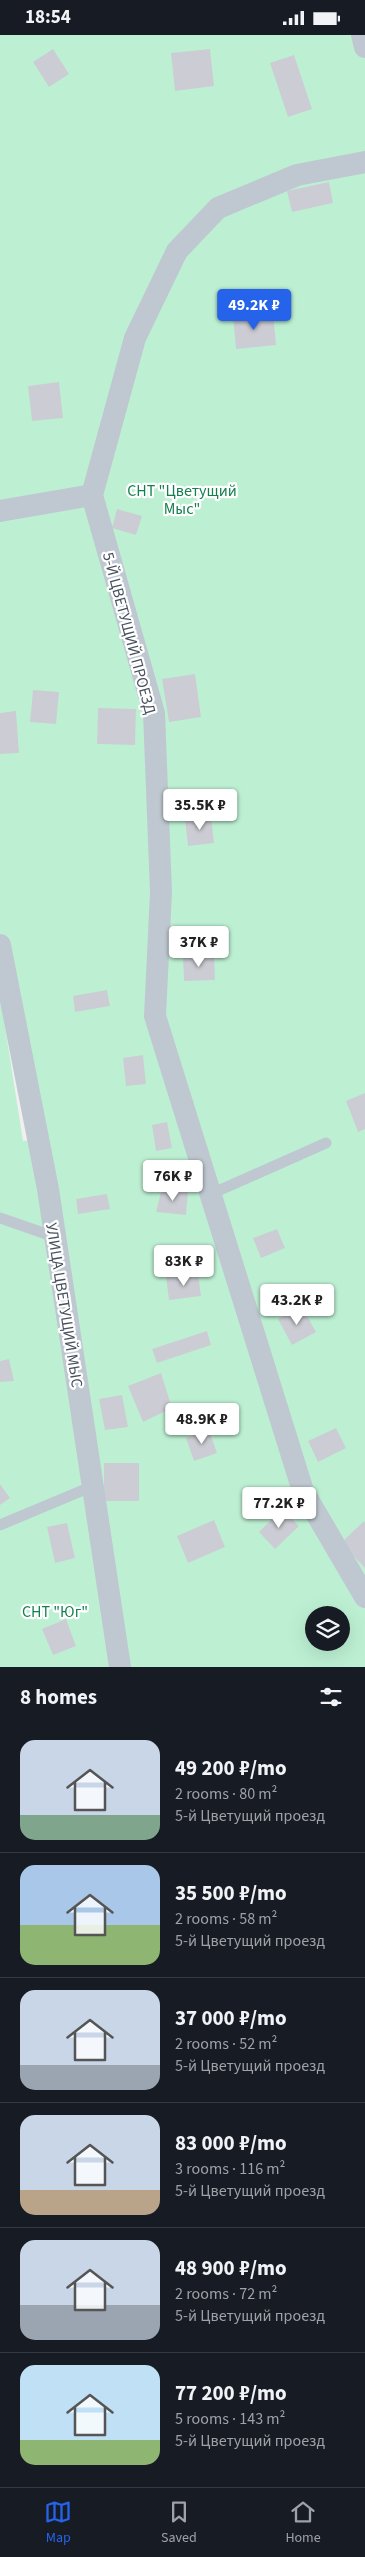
<!DOCTYPE html>
<meta charset="utf-8">
<style>
body{margin:0;font-family:"Source Sans 3",sans-serif;background:#20242c;color:#f1f3f6;height:100vh;display:flex;flex-direction:column;font-size:19px;white-space:nowrap}
*{box-sizing:border-box;margin:0}
p{font-size:16px;color:#9ea1a6}
.icon{flex:none;width:28px;height:28px;fill:none;stroke:currentColor;stroke-width:2;stroke-linecap:round;stroke-linejoin:round}
.map{position:relative;height:1632px;overflow:hidden}
.side{display:flex;flex-direction:column;background:#171b24;flex:1}
.side>*{flex:none}
.fabs{position:absolute;left:305px;top:1571px;display:grid;gap:10px}
.fabs a{display:grid;place-items:center;width:45px;height:45px;border-radius:50%;background:#171b24;box-shadow:0 5px 20px #0002;font-size:25px}
.price{position:absolute;translate:-50% -42px;padding:0 11px;border-radius:5px;background:#fff;color:#222;font-size:16px;line-height:32px;filter:drop-shadow(0 1px 2px #0008)}
.price::after{content:'';position:absolute;left:50%;top:30px;width:15px;height:11px;margin-left:-8px;background:inherit;clip-path:polygon(0 0,100% 0,50% 100%)}
.price.active{background:#2563eb;color:#fff}
ul{padding:0;list-style:none}
li{display:flex;align-items:center;gap:15px;height:125px;padding:0 20px}
li+li{border-top:1px solid #363941}
li span{display:grid;place-items:center;flex:none;width:140px;height:100px;border-radius:15px;color:#555}
li>.icon{margin-inline-start:auto}
span .icon{width:60px;height:60px;fill:#fffc;stroke-width:1}
li b{font-size:21px}
h2{display:flex;justify-content:space-between;align-items:center;height:60px;padding:0 20px;font-size:21px}
.status{display:flex;justify-content:space-between;align-items:center;height:35px;padding:0 25px;background:#171b24;direction:ltr}
.status svg{height:14px;fill:currentColor}
.tab-bar{display:flex;justify-content:space-around;align-items:center;height:70px;border-top:1px solid #363941;background:#171b24;font-size:14px;color:#9ea1a6}
.tab-bar a{display:grid;justify-items:center;gap:2px}
.tab-bar .active{color:#2563eb}
.map>svg:first-child{display:block}
.green{fill:#bdf0d3;fill-rule:evenodd}
.building{fill:#cccdd4}
.lines{fill:none;stroke-linecap:round;stroke-linejoin:round}
.service{stroke:#bfc8d1;stroke-width:11}
.minor{stroke:#bfc8d1;stroke-width:22}
.labels{text-anchor:middle;stroke-width:4.5;stroke-linejoin:round;paint-order:stroke}
.park-label{font-size:16px;fill:#167f50;stroke:#fff}
.street-label{font-size:16px;fill:#47515d;stroke:#fff}
</style>
<div class="status"><b>18:54</b><svg viewBox="0 0 49 12"><path d="M0 12V9h3v3zM5 12V6h3v6zM10 12V3h3v9zM15 12V0h3v12zM26 1h20v11H26zM47 4h2v5h-2z"/></svg></div>
<div class="map">
<svg width="365" height="1632" viewBox="0 0 365 1632">
<rect width="100%" height="100%" fill="#f1efef"/>
<path class="green" d="M0,0H365V1632H0V960L23,1106L37,1104L0,930ZM314,1580H341V1608H314Z"/>
<g class="building">
<path d="M53,14L69,39L49,52L33,27Z"/>
<path d="M210,14L214,51L175,56L171,18Z"/>
<path d="M294,20L312,74L288,82L270,28Z"/>
<path d="M329,147L333,168L292,177L287,156Z"/>
<path d="M273,278L276,310L236,314L233,281Z"/>
<path d="M59,347L63,383L32,386L28,351Z"/>
<path d="M117,474L142,481L136,500L112,493Z"/>
<path d="M195,639L201,682L169,687L162,644Z"/>
<path d="M33,655L59,657L56,689L30,687Z"/>
<path d="M98,673L136,674L135,710L97,709Z"/>
<path d="M16,676L19,718L0,719V678Z"/>
<path d="M211,781L214,808L188,811L185,784Z"/>
<path d="M214,920L215,945L184,946L183,921Z"/>
<path d="M107,955L110,971L75,977L73,961Z"/>
<path d="M143,1020L146,1049L126,1051L123,1023Z"/>
<path d="M365,1058V1094L358,1097L346,1066Z"/>
<path d="M167,1087L172,1113L156,1116L152,1090Z"/>
<path d="M162,1153L188,1155L186,1180L156,1177Z"/>
<path d="M107,1159L110,1174L78,1179L76,1164Z"/>
<path d="M277,1194L285,1213L261,1223L253,1203Z"/>
<path d="M198,1238L201,1261L169,1265L166,1242Z"/>
<path d="M302,1272L316,1297L292,1310L278,1284Z"/>
<path d="M207,1296L211,1310L157,1328L152,1314Z"/>
<path d="M9,1324L14,1346L0,1347V1326Z"/>
<path d="M161,1338L172,1373L143,1387L128,1351Z"/>
<path d="M122,1360L128,1392L105,1395L99,1364Z"/>
<path d="M336,1393L346,1413L318,1427L308,1406Z"/>
<path d="M209,1395L217,1418L194,1426L186,1403Z"/>
<rect x="104" y="1428" width="35" height="38"/>
<path d="M0,1449L10,1463L0,1470Z"/>
<path d="M282,1474L299,1491L275,1514L259,1497Z"/>
<path d="M214,1485L225,1512L188,1528L177,1501Z"/>
<path d="M364,1486L365,1488V1533L341,1508Z"/>
<path d="M67,1488L75,1523L55,1528L47,1492Z"/>
<path d="M66,1584L76,1611L53,1620L42,1594Z"/>
</g>
<g class="lines">
<g class="service">
<path d="M211,1159L326,1108"/>
<path d="M0,1183L55,1202"/>
<path d="M0,1490L93,1451"/>
</g>
<g class="minor">
<path d="M362,0L365,12"/>
<path d="M365,127L297,140L218,173L177,216L135,303L92,460L154,678L161,857L155,981L303,1456L365,1562"/>
<path d="M0,476L92,460"/>
<path d="M0,910L48,1154L120,1632"/>
</g>
</g>
<g class="labels">
<g class="park-label">
<text x="182" y="461">СНТ "Цветущий<tspan x="182" dy="18">Мыс"</tspan></text>
<text x="55" y="1582">СНТ "Юг"</text>
</g>
<g class="street-label">
<text transform="translate(130 598) rotate(75)" y="6">5-Й ЦВЕТУЩИЙ ПРОЕЗД</text>
<text transform="translate(65 1270) rotate(81)" y="6">УЛИЦА ЦВЕТУЩИЙ МЫС</text>
</g>
</g>
</svg>
<div class="fabs">
<a><svg class="icon" aria-label="layers" viewBox="0 0 24 24"><path d="M12 4l9 5-9 5-9-5zM3 14l9 5 9-5"/></svg></a>
</div>
<b class="price active" style="left:254px;top:296px">49.2K ₽</b>
<b class="price" style="left:200px;top:796px">35.5K ₽</b>
<b class="price" style="left:199px;top:933px">37K ₽</b>
<b class="price" style="left:173px;top:1167px">76K ₽</b>
<b class="price" style="left:184px;top:1252px">83K ₽</b>
<b class="price" style="left:297px;top:1291px">43.2K ₽</b>
<b class="price" style="left:202px;top:1410px">48.9K ₽</b>
<b class="price" style="left:279px;top:1494px">77.2K ₽</b>
</div>
<section class="side">
<h2>8 homes<svg class="icon" aria-label="filters" viewBox="0 0 24 24"><path d="M4 7h16M4 17h16"/><circle cx="9" cy="7" r="2"/><circle cx="15" cy="17" r="2"/></svg></h2>
<ul>
<li><span style="background:linear-gradient(#c9d6e8 75%,#7fa58c 0)"><svg class="icon" aria-label="home" viewBox="0 0 24 24"><path d="M3 11l9-7 9 7M6 9v11h12V9"/></svg></span><div><b>49 200 ₽/mo</b><p>2 rooms · 80 m²</p><p>5-й Цветущий проезд</p></div></li>
<li><span style="background:linear-gradient(#a9c7e8 60%,#8fb573 0)"><svg class="icon" aria-label="home" viewBox="0 0 24 24"><path d="M3 11l9-7 9 7M6 9v11h12V9"/></svg></span><div><b>35 500 ₽/mo</b><p>2 rooms · 58 m²</p><p>5-й Цветущий проезд</p></div></li>
<li><span style="background:linear-gradient(#c9d6e8 75%,#9aa5b1 0)"><svg class="icon" aria-label="home" viewBox="0 0 24 24"><path d="M3 11l9-7 9 7M6 9v11h12V9"/></svg></span><div><b>37 000 ₽/mo</b><p>2 rooms · 52 m²</p><p>5-й Цветущий проезд</p></div></li>
<li><span style="background:linear-gradient(#c9d6e8 75%,#b9a48a 0)"><svg class="icon" aria-label="home" viewBox="0 0 24 24"><path d="M3 11l9-7 9 7M6 9v11h12V9"/></svg></span><div><b>83 000 ₽/mo</b><p>3 rooms · 116 m²</p><p>5-й Цветущий проезд</p></div></li>
<li><span style="background:linear-gradient(#c9d6e8 65%,#9aa5b1 0)"><svg class="icon" aria-label="home" viewBox="0 0 24 24"><path d="M3 11l9-7 9 7M6 9v11h12V9"/></svg></span><div><b>48 900 ₽/mo</b><p>2 rooms · 72 m²</p><p>5-й Цветущий проезд</p></div></li>
<li><span style="background:linear-gradient(#bfe0f5 75%,#8fb573 0)"><svg class="icon" aria-label="home" viewBox="0 0 24 24"><path d="M3 11l9-7 9 7M6 9v11h12V9"/></svg></span><div><b>77 200 ₽/mo</b><p>5 rooms · 143 m²</p><p>5-й Цветущий проезд</p></div></li>
</ul>
</section>
<nav class="tab-bar">
<a class="active"><svg class="icon" aria-label="map" viewBox="0 0 24 24"><path d="M3 6l6-2 6 2 6-2v14l-6 2-6-2-6 2zM9 4v14M15 6v14"/></svg>Map</a>
<a><svg class="icon" aria-label="saved" viewBox="0 0 24 24"><path d="M7 4h10v16l-5-4-5 4z"/></svg>Saved</a>
<a><svg class="icon" aria-label="home" viewBox="0 0 24 24"><path d="M3 11l9-7 9 7M6 9v11h12V9"/></svg>Home</a>
</nav>
